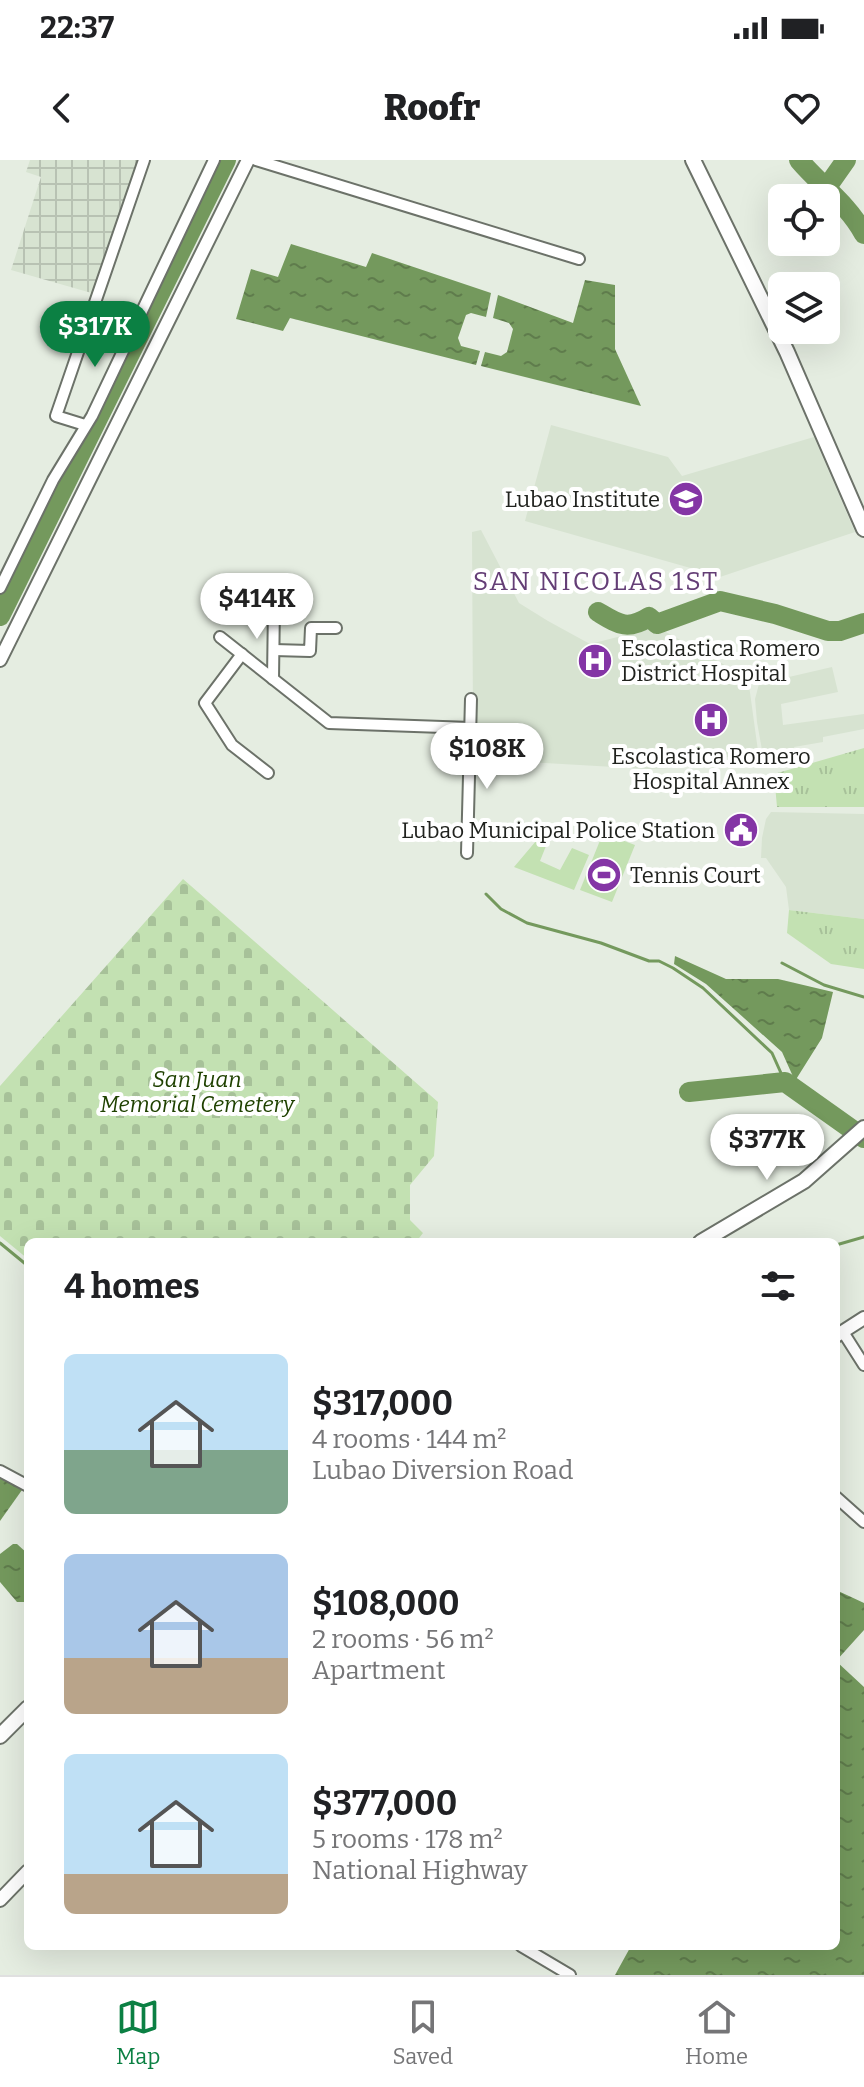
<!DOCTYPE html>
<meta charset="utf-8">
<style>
body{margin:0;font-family:Bitter,serif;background:#f6f6f6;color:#202124;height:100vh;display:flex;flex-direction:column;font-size:30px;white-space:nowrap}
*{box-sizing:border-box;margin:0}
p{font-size:26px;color:#757577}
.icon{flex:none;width:44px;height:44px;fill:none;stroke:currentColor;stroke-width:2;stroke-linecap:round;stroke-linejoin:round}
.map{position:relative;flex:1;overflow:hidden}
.drawer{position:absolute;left:24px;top:1078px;width:816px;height:712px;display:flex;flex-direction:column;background:#fff;border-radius:12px;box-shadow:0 8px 32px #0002}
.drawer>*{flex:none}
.buttons{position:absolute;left:768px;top:24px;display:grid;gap:16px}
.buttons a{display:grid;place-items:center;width:72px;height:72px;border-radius:12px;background:#fff;box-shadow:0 8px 32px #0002;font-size:40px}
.price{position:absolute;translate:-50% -68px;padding:0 18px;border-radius:28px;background:#fff;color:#222;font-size:26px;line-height:52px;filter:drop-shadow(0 2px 4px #0008)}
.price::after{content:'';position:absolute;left:50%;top:48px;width:24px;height:18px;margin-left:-12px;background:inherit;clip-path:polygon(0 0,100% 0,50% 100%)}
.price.active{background:#0b8043;color:#fff}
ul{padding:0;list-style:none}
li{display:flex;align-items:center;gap:24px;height:200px;padding:0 40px}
li span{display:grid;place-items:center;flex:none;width:224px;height:160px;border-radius:12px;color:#555}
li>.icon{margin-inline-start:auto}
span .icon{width:96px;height:96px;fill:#fffc;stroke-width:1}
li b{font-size:34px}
h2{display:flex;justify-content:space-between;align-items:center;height:96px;padding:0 40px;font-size:34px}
.status{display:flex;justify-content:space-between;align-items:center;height:56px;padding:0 40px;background:#fff;direction:ltr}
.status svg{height:22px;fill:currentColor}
header{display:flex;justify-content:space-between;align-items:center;height:104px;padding:0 40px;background:#fff;font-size:36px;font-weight:800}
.menu{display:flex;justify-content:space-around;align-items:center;height:112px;border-top:2px solid #e0e0e0;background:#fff;font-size:22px;color:#757577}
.menu a{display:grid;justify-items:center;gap:4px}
.menu .active{color:#0b8043}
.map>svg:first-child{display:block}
.built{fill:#d7e3d1}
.industrial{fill:url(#industrial-grid)}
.grass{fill:#c3e1b2}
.cemetery{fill:url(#cemetery-stones)}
.park{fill:url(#park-tufts)}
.water{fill:url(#water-ripples)}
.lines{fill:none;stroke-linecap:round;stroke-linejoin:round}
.stream{stroke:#74995d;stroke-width:3}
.river{stroke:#74995d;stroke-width:20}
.minor-casing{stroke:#6c7269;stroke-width:14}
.tertiary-casing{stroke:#6c7269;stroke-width:16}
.secondary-casing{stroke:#6c7269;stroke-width:18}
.minor{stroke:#fff;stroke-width:10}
.tertiary{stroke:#fff;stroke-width:12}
.secondary{stroke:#fff;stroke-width:14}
.labels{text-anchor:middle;stroke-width:8;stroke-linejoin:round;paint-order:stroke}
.poi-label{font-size:22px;fill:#20221e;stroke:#fff;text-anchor:end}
.park-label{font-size:22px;font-style:italic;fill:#1f4100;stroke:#fff}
.quarter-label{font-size:26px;letter-spacing:2px;fill:#643e76;stroke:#fff}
</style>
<div class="status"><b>22:37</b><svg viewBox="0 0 49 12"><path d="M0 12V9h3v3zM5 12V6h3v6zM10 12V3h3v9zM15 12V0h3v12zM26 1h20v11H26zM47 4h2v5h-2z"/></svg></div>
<header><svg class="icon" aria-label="back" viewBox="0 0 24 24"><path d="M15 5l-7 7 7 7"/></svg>Roofr<svg class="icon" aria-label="heart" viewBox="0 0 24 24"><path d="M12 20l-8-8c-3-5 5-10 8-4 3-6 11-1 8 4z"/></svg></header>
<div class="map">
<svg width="864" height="1815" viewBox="0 0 864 1815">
<defs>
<pattern id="industrial-grid" width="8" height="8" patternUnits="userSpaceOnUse" patternTransform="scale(2)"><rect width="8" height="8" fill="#d7e3d1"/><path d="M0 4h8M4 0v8" fill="none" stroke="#b8c2b3"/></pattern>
<pattern id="cemetery-stones" width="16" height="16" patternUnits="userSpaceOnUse" patternTransform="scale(2)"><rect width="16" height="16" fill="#c3e1b2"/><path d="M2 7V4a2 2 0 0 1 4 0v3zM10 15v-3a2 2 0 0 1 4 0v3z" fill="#a7c199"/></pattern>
<pattern id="park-tufts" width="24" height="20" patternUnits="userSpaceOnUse" patternTransform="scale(2)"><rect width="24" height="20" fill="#c3e1b2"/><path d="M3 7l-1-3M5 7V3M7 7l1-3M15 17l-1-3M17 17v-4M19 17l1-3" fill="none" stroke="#a7c199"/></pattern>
<pattern id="water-ripples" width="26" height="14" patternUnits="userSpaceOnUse" patternTransform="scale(2)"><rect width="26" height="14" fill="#74995d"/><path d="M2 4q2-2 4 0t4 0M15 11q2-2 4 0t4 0" fill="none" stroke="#5f7c4c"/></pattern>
</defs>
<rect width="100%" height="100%" fill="#e5ede1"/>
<g class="built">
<path d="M551,265L668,297L682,316L814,277L855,372L711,420L701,411L525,361Z"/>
<path d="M481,370L519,443L548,461L590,484L657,467L748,518L758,591L673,608L649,609L510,601L473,561L472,372Z"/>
<path d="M832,507L838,532L781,544L783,565L864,554V569L823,577V582L794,587L797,597L774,601L767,598L762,590L757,562L755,539L759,524Z"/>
<path d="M771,652L864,654V759L789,750L786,727L766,698H761L762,678L766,659Z"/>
</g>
<path class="industrial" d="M30,0H141L95,134L11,110L41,17L26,12Z"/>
<g class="grass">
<path d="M603,673L635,685L612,742L580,730Z"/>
<path d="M536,681L546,686L540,701L560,710L572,688L589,695L574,730L514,707Z"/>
</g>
<path class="cemetery" d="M183,719L438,942L434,996L410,1025V1060L423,1073L416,1082H28V1099L0,1076V926Z"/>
<g class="park">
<path d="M864,588V647H777L774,614Z"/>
<path d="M789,750L864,759V809L831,804L787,773Z"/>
</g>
<g class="water">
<path d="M291,84L366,107L372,93L491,133L486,157L471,153L466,155L458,178L461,186L480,191L476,205L290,158L283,171L236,159L251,109L278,117Z"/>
<path d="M585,120L615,125V189L641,246L481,206L485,192L501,196L507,192L513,169L509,163L493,158L498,135L573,163Z"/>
<path d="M675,796L726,819H778L833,832L822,878L795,921L782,892L706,824L674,804Z"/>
<path d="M0,1318L22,1330L0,1361Z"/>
<path d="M13,1384H17L28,1394V1437L24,1442H17L0,1422V1394Z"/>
<path d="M836,1430L864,1443V1470L836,1501L864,1527V1815H615L631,1786H836Z"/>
</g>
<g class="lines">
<g class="stream">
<path d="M486,734L501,749L527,763L601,783L649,801H659L673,808L703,828L772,893L785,922"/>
<path d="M782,803L824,825L864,837"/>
<path d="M0,1083L28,1106"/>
<path d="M836,1085L864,1077"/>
</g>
<g class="river">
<path d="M799,0C820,25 848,44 864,74"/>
<path d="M827,27L846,0"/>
<path d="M598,452C618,464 627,471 649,457L657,464L720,441L775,454L828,471H840L864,463"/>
<path d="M0,456L226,0"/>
<path d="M689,932L785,922L864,978"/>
</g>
<g class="minor-casing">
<g id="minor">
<path d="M256,0L579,99"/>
<path d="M85,265L56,256L144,0"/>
<path d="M0,428L53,320L92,256L214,0"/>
<path d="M220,477L329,563L471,568"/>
<path d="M274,490L310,491L311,468H336"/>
<path d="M242,494L205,543L232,585L268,613"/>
<path d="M273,519L274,443"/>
<path d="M467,693L471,539"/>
<path d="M843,1172L864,1205"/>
<path d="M0,1311L28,1326"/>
<path d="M836,1337L864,1362"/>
<path d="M521,1786L570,1815"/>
</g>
</g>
<g class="tertiary-casing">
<g id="tertiary">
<path d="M0,500L248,0"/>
<path d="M836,1176L864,1158"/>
<path d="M0,1740L28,1711"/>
</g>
</g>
<g class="secondary-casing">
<g id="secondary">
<path d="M693,0L787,192L864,369"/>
<path d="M701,1082L804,1021L864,968"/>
<path d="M0,1576L28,1548"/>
</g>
</g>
<use href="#minor" class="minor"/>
<use href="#tertiary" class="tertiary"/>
<use href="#secondary" class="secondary"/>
</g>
<defs>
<g id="school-disc" transform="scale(1.8)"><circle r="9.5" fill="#8435a5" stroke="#fff"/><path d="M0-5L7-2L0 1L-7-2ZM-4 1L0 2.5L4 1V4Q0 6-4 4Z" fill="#fff"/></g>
<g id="hospital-disc" transform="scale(1.8)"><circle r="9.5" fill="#8435a5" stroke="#fff"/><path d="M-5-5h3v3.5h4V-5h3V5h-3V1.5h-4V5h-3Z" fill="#fff"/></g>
<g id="civic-disc" transform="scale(1.8)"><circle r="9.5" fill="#8435a5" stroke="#fff"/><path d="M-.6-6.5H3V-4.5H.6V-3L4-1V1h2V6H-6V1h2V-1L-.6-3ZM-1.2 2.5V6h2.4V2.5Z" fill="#fff"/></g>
<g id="stadium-disc" transform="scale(1.8)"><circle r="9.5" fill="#8435a5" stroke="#fff"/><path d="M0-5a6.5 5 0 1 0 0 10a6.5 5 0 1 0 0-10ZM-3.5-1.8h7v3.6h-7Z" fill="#fff"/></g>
</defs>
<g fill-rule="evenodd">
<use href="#school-disc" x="686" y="339"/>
<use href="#hospital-disc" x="595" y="501"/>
<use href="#hospital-disc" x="711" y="560"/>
<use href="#civic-disc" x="741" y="670"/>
<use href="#stadium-disc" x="604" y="715"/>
</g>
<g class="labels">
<g class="poi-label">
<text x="660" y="347">Lubao Institute</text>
<text x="621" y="496" text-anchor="start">Escolastica Romero<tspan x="621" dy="25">District Hospital</tspan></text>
<text x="711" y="604" text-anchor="middle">Escolastica Romero<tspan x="711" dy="25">Hospital Annex</tspan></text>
<text x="715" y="678">Lubao Municipal Police Station</text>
<text x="630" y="723" text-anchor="start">Tennis Court</text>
</g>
<g class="park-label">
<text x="197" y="927">San Juan<tspan x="197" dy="25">Memorial Cemetery</tspan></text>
</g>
<g class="quarter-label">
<text x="596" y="430">SAN NICOLAS 1ST</text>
</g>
</g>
</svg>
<div class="buttons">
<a><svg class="icon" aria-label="locate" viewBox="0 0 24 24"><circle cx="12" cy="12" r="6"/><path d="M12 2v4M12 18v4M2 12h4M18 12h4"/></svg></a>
<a><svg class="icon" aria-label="layers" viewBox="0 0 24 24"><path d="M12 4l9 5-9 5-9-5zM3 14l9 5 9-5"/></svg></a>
</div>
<b class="price active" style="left:95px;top:209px">$317K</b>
<b class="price" style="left:257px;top:481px">$414K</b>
<b class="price" style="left:487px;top:631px">$108K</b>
<b class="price" style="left:767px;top:1022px">$377K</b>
<section class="drawer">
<h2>4 homes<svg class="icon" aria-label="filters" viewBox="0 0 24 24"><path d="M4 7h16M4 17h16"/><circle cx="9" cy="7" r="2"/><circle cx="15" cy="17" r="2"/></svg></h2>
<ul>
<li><span style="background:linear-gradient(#bfe0f5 60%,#7fa58c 0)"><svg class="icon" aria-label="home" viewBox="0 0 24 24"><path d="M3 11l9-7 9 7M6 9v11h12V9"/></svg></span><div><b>$317,000</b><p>4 rooms · 144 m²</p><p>Lubao Diversion Road</p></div></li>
<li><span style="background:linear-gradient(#a9c7e8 65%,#b9a48a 0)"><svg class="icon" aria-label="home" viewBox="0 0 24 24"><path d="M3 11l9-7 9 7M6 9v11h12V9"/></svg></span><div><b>$108,000</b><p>2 rooms · 56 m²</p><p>Apartment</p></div></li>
<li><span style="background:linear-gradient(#bfe0f5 75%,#b9a48a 0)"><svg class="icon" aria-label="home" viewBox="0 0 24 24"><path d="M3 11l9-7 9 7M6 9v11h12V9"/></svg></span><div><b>$377,000</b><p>5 rooms · 178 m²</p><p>National Highway</p></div></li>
</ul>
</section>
</div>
<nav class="menu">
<a class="active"><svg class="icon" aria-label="map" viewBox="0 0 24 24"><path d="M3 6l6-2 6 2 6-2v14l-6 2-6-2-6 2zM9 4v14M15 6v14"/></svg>Map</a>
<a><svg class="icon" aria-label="saved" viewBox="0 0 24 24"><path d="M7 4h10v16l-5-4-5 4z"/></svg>Saved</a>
<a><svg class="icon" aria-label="home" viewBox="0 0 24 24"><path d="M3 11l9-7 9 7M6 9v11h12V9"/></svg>Home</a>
</nav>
